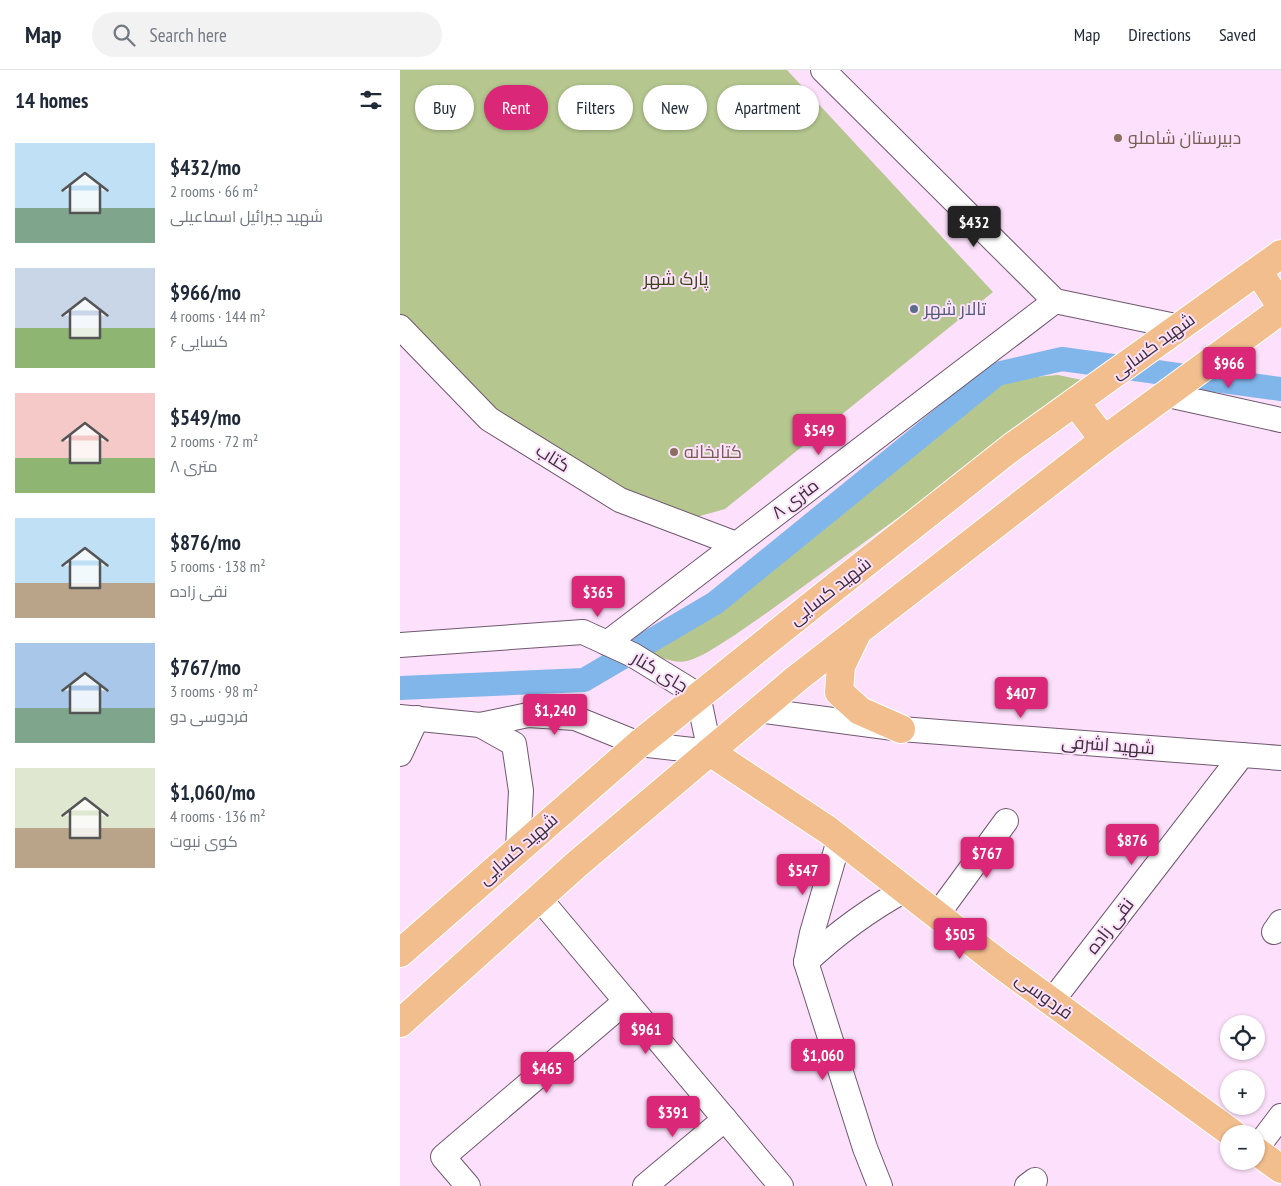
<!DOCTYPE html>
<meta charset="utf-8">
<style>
body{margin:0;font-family:"PT Sans Narrow",Cairo,sans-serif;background:#f2f2f3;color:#1f2937;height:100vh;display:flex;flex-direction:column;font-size:19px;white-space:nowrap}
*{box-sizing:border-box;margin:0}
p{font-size:16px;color:#747a83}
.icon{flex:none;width:28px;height:28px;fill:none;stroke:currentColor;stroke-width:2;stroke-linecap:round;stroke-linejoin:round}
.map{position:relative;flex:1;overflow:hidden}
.panel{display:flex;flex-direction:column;background:#fff;width:400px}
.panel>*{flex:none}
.guide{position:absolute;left:15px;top:15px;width:475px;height:45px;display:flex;gap:10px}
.buttons{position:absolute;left:820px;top:945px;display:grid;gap:10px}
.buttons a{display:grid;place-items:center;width:45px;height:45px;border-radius:50%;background:#fff;box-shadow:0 1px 4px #0004;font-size:25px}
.price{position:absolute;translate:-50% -42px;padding:0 11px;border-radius:5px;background:#db2777;color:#fff;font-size:16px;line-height:32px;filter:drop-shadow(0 1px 2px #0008)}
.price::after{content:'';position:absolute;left:50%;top:30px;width:15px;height:11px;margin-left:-8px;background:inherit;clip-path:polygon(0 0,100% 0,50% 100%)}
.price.active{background:#222;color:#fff}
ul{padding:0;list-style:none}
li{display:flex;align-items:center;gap:15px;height:125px;padding:0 15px}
li span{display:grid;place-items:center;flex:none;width:140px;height:100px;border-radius:0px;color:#555}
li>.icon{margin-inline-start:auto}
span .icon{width:60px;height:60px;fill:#fffc;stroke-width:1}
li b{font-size:21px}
h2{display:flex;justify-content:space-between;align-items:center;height:60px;padding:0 15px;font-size:21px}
.chip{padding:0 18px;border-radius:22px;background:#fff;box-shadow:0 1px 4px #0004;font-size:18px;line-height:45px}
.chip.active{background:#db2777;color:#fff}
header{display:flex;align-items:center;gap:30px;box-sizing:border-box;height:70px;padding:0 25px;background:#fff;border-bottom:1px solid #e0e1e3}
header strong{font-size:24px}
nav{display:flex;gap:28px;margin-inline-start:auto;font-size:18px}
.search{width:350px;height:45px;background:#f2f2f3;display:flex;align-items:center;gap:12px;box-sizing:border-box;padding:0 18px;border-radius:28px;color:#747a83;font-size:19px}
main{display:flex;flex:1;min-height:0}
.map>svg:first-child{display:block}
.green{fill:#b5c78f}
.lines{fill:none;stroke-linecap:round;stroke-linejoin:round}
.canal{stroke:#81b6eb;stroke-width:24}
.minor-casing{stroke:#70586f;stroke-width:26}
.major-casing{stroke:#fff;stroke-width:30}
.minor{stroke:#fff;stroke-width:24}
.major{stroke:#f2be8e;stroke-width:28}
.education-dot{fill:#8d6e63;stroke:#fde0fb;stroke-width:2}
.service-dot{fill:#5c6f8a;stroke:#fde0fb;stroke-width:2}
.labels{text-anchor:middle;stroke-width:4;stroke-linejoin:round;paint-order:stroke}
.education-label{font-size:18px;fill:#785e54;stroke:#fde0fb;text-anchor:start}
.park-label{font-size:18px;fill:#394614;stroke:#fde0fb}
.service-label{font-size:18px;fill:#4e5e75;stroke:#fde0fb;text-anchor:start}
.street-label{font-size:18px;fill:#3b303a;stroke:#fde0fb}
</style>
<header>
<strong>Map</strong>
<div class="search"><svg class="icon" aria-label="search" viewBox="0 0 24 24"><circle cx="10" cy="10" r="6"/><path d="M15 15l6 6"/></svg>Search here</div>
<nav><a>Map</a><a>Directions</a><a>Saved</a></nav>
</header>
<main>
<section class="panel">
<h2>14 homes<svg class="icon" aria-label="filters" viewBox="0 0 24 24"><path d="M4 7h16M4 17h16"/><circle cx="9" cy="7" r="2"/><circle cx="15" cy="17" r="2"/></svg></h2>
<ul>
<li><span style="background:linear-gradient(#bfe0f5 65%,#7fa58c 0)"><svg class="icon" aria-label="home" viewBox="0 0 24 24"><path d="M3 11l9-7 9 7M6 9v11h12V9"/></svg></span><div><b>$432/mo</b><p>2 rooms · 66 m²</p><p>شهید جبرائیل اسماعیلی</p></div></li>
<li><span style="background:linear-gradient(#c9d6e8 60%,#8fb573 0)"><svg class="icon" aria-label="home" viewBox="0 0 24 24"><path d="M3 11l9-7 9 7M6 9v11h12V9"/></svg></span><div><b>$966/mo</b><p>4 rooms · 144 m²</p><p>کسایی ۶</p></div></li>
<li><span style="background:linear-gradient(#f6c9c9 65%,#8fb573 0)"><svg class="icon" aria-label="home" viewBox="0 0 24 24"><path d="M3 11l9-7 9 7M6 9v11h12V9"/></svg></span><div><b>$549/mo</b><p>2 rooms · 72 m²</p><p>۸ متری</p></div></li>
<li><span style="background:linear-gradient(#bfe0f5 65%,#b9a48a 0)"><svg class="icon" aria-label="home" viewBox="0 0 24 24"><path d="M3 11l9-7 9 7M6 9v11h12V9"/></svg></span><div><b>$876/mo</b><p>5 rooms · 138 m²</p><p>نقی زاده</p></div></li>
<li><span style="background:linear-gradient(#a9c7e8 65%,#7fa58c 0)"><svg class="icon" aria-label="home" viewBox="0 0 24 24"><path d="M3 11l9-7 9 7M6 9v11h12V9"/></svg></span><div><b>$767/mo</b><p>3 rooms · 98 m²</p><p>فردوسی دو</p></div></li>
<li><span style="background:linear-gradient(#dfe7d0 60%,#b9a48a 0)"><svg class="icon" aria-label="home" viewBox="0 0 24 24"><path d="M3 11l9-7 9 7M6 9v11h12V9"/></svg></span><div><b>$1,060/mo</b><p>4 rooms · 136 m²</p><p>کوی نبوت</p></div></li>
</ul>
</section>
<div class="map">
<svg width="881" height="1116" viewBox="0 0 881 1116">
<rect width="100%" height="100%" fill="#fde0fb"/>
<g class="green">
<path d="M0,0H387L593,222L325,439L293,448L236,432L94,341L0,247Z"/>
<path d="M658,305L687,311L368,542C350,554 306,587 287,591C274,594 258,586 245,583L311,548L460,423L597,316L621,308Z"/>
</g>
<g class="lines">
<path class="canal" d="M0,618L184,610L315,533L597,304L662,289L881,319"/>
<g class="minor-casing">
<g id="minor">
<path d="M423,0L655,231L780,257"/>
<path d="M0,257L89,349L220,430L336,474"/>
<path d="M768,325L881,350"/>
<path d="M207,573L655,231"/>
<path d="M0,575L183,562L233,585L298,625L310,682L239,674L175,648L128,645L80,655L0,647"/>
<path d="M357,640L501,659L881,688"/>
<path d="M80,655L114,674L121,721L118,779"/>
<path d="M0,684L17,648"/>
<path d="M439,770L412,863L406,892L465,1078L480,1116"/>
<path d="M140,829L381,1116"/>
<path d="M537,845L606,751"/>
<path d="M874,862L881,852"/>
<path d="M406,892C436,864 468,840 505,820"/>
<path d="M652,931L842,685"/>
<path d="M856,1079L881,1046"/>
<path d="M68,1116L43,1087L226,931"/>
<path d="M245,1116L325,1049"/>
<path d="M627,1116L635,1110"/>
</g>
</g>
<g class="major-casing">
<g id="major">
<path d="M858,201L881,236"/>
<path d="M675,332L704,370"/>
<path d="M456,565L441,596L439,622L460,641L501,659"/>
<path d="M310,682L428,760L600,894L833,1064"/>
<path d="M0,883L239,674L411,536L612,377L881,184"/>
<path d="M0,953L177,794L396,609L704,370L881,240"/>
<path d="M856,1081L881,1099"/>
</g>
</g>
<use href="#minor" class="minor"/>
<use href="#major" class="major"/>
</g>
<g class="education-dot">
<circle cx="718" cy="68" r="5"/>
<circle cx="274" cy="382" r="5"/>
</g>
<circle class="service-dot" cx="514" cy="239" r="5"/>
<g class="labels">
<g class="education-label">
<text x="728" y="74">دبیرستان شاملو</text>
<text x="284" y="388">کتابخانه</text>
</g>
<g class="park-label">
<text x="276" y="215">پارک شهر</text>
</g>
<g class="service-label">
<text x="524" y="245">تالار شهر</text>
</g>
<g class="street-label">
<text transform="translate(753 276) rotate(-36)" y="6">شهید کسایی</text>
<text transform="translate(153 388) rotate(32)" y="6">کتاب</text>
<text transform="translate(395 429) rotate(-37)" y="6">۸ متری</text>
<text transform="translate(430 521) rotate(-38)" y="6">شهید کسایی</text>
<text transform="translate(260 602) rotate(31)" y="6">چای کنار</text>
<text transform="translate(708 675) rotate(4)" y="6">شهید اشرفی</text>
<text transform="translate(118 779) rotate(-41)" y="6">شهید کسایی</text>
<text transform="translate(710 856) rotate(-52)" y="6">نقی زاده</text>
<text transform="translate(644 926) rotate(36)" y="6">فردوسی</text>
</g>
</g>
</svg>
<div class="buttons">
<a><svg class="icon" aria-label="locate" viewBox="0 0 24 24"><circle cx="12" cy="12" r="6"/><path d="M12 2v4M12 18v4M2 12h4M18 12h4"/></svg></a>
<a>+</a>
<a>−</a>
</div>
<b class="price active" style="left:574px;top:178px">$432</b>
<b class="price" style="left:829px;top:319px">$966</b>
<b class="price" style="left:419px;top:386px">$549</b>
<b class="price" style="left:198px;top:548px">$365</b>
<b class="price" style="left:621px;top:649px">$407</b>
<b class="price" style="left:155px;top:666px">$1,240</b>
<b class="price" style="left:732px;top:796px">$876</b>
<b class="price" style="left:587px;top:809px">$767</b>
<b class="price" style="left:403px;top:826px">$547</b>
<b class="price" style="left:560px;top:890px">$505</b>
<b class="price" style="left:246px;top:985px">$961</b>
<b class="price" style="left:423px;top:1011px">$1,060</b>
<b class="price" style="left:147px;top:1024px">$465</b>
<b class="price" style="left:273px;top:1068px">$391</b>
<div class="guide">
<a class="chip">Buy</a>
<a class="chip active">Rent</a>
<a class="chip">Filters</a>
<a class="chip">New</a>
<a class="chip">Apartment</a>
</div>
</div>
</main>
